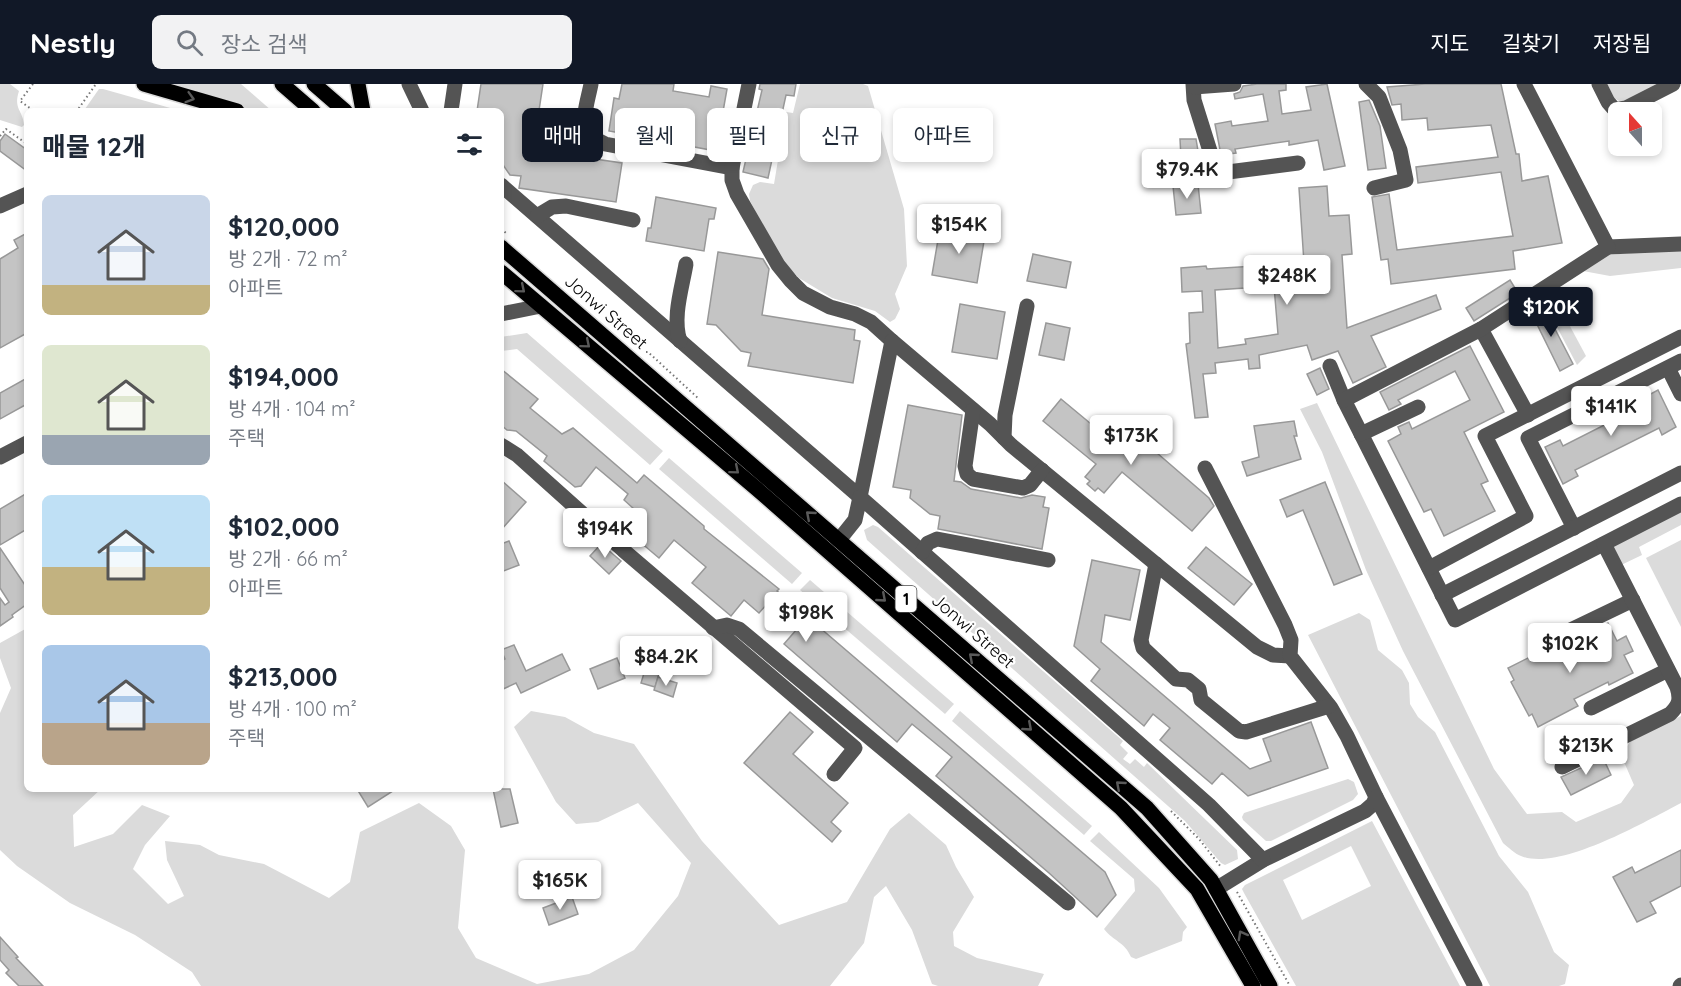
<!DOCTYPE html>
<html lang="ko">
<meta charset="utf-8">
<style>
body{margin:0;font-family:Quicksand,"Noto Sans KR",sans-serif;background:#f2f2f3;color:#1f2937;height:100vh;display:flex;flex-direction:column;font-size:22px;white-space:nowrap}
*{box-sizing:border-box;margin:0}
p{font-size:20px;color:#747a83}
.icon{flex:none;width:33px;height:33px;fill:none;stroke:currentColor;stroke-width:2;stroke-linecap:round;stroke-linejoin:round}
.map{position:relative;flex:1;overflow:hidden}
.drawer{position:absolute;left:24px;top:24px;width:480px;height:684px;display:flex;flex-direction:column;background:#fff;border-radius:9px;box-shadow:0 3px 9px #0003}
.drawer>*{flex:none}
.top-card{position:absolute;left:522px;top:24px;width:570px;height:54px;display:flex;gap:12px}
.needle{width:39px;rotate:339deg}
.buttons{position:absolute;left:1608px;top:18px;display:grid;gap:12px}
.buttons a{display:grid;place-items:center;width:54px;height:54px;border-radius:9px;background:#fff;box-shadow:0 3px 9px #0003;font-size:30px}
.price{position:absolute;translate:-50% -51px;padding:0 14px;border-radius:6px;background:#fff;color:#222;font-size:20px;line-height:39px;filter:drop-shadow(0 2px 3px #0008)}
.price::after{content:'';position:absolute;left:50%;top:36px;width:18px;height:14px;margin-left:-9px;background:inherit;clip-path:polygon(0 0,100% 0,50% 100%)}
.price.selected{background:#111827;color:#fff}
ul{padding:0;list-style:none}
li{display:flex;align-items:center;gap:18px;height:150px;padding:0 18px}
li span{display:grid;place-items:center;flex:none;width:168px;height:120px;border-radius:9px;color:#555}
li>.icon{margin-inline-start:auto}
span .icon{width:72px;height:72px;fill:#fffc;stroke-width:1}
li b{font-size:26px}
h2{display:flex;justify-content:space-between;align-items:center;height:72px;padding:0 18px;font-size:26px}
.pill{padding:0 21px;border-radius:9px;background:#fff;box-shadow:0 3px 9px #0003;font-size:21px;line-height:54px}
.pill.selected{background:#111827;color:#fff}
header{display:flex;align-items:center;gap:36px;box-sizing:border-box;height:84px;padding:0 30px;background:#111827;color:#fff}
header strong{font-size:28px}
nav{display:flex;gap:33px;margin-inline-start:auto;font-size:21px}
.search{width:420px;height:54px;background:#f2f2f3;display:flex;align-items:center;gap:15px;box-sizing:border-box;padding:0 21px;border-radius:9px;color:#747a83;font-size:22px}
.map>svg:first-child{display:block}
.green{fill:#dbdbdb;fill-rule:evenodd}
.building{fill:#c4c4c4;stroke:#989898;stroke-width:1.5;fill-rule:evenodd}
.lines{fill:none;stroke-linecap:round;stroke-linejoin:round}
.major-casing{stroke:#dbdbdb;stroke-width:18}
.path{stroke:#767676;stroke-width:2;stroke-dasharray:1.5 3;stroke-linecap:butt}
.minor{stroke:#545454;stroke-width:15}
.major{stroke:#000;stroke-width:15}
.oneway{stroke:#595959}
.labels{text-anchor:middle;stroke-width:4.5;stroke-linejoin:round;paint-order:stroke}
.shield{fill:#fff;stroke:#4c4c4c;stroke-width:1.5}
.shield-label{font-size:16px;font-weight:bold;fill:#000}
.street-label{font-size:18px;fill:#000;stroke:#fff}
</style>
<header>
<strong>Nestly</strong>
<div class="search"><svg class="icon" aria-label="search" viewBox="0 0 24 24"><circle cx="10" cy="10" r="6"/><path d="M15 15l6 6"/></svg>장소 검색</div>
<nav><a>지도</a><a>길찾기</a><a>저장됨</a></nav>
</header>
<div class="map">
<svg width="1681" height="902" viewBox="0 0 1681 902">
<rect width="100%" height="100%" fill="#fff"/>
<g class="green">
<path d="M0,0H10L19,7C13,25 23,26 24,41L22,43L0,36Z"/>
<path d="M163,0H241L272,27H257Z"/>
<path d="M800,0H863L868,2L904,125L907,182L895,210L900,225L895,235L890,238L875,227L832,214L799,194L781,175L750,117L749,110L753,101L760,98L774,100L786,28L793,29Z"/>
<path d="M1607,0H1657L1621,18L1614,14Z"/>
<path d="M99,5H103L181,27H89L85,25Z"/>
<path d="M1681,165V184L1610,192L1583,187L1607,171Z"/>
<path d="M1550,205L1586,272L1577,281L1540,211Z"/>
<path d="M527,249L663,367L650,381L517,265L501,267V253Z"/>
<path d="M1317,319L1494,685L1527,730L1562,728L1576,738L1621,719L1634,701L1621,671L1632,655L1681,632V719C1646,737 1559,788 1521,772C1515,770 1508,763 1503,759L1403,567L1366,486L1322,368L1300,325Z"/>
<path d="M669,374L802,489L792,500L659,385Z"/>
<path d="M1681,426V441L1639,463L1642,471L1619,482L1612,467L1614,460Z"/>
<path d="M873,441L878,443L1123,657L1120,661L1128,669L1123,675L1130,680L1135,675L1144,683L1147,679L1237,766L1238,775L1225,781L1221,779L1185,737L867,456L864,446Z"/>
<path d="M1681,456V543L1646,474Z"/>
<path d="M810,496L954,620L945,630L800,506Z"/>
<path d="M1359,529L1370,536L1378,566L1402,586L1409,599L1410,620L1418,633L1435,648L1499,772L1528,808L1554,868L1569,881L1565,900L1559,902H1490L1308,551Z"/>
<path d="M27,544V705H101L73,731L74,763L113,750L142,721L170,732L145,761L133,785L168,820L184,812L167,776L165,757L200,761L219,771L264,780L329,814L350,798L360,748L419,719L451,742L465,766L458,844L476,874L537,900L589,890L634,866L678,812L691,779L638,719L598,738L576,740L556,718L514,643L531,627L565,633L594,649L634,660L702,757L779,841L847,818L890,745L909,729L946,761L956,783L974,813L953,848L954,862L977,874L1044,890L1038,902H938L932,900L912,846L886,802L874,813L864,859L830,902H201L192,888L135,851L70,819L17,782L0,766V629L11,604L0,574V559Z"/>
<path d="M960,627L1092,742L1084,751L952,637Z"/>
<path d="M1348,695L1354,698L1358,710L1353,716L1271,757H1266L1243,736L1242,733L1244,729Z"/>
<path d="M1372,737L1460,902H1296L1244,809L1242,805L1245,801ZM1351,762L1371,802L1302,836L1283,796Z"/>
<path d="M1099,748L1159,804L1187,843L1183,848L1182,857L1136,875L1131,873C1124,857 1114,858 1104,845L1135,807L1134,795L1090,757Z"/>
</g>
<g class="building">
<path d="M481,0H543L533,66L622,79L616,118L519,104L521,92L510,91L501,78V27H477Z"/>
<path d="M622,0H674L673,7L709,13L711,2L727,5L716,67L609,47L614,14L619,15Z"/>
<path d="M760,0H796L794,12L786,11L768,94L743,88L762,6L759,5Z"/>
<path d="M1257,0H1286V6L1279,7L1282,30L1311,26L1306,3L1327,0L1345,82L1324,86L1318,56L1289,61V57L1235,65L1236,69L1221,71L1215,40L1231,37L1232,42L1268,37L1263,10L1235,15L1234,10L1240,8L1243,2Z"/>
<path d="M1425,0H1501L1516,70H1519L1522,97L1548,92L1562,159L1513,167L1515,185L1391,200L1388,175L1381,176L1372,113L1389,110L1397,166L1513,152L1501,88L1418,99L1416,83L1498,73L1491,41L1428,46L1427,34L1402,36L1401,20L1392,21L1387,3Z"/>
<path d="M1369,16L1380,42L1386,84L1368,86L1359,18Z"/>
<path d="M5,50L27,66V87L0,67V57Z"/>
<path d="M1180,55H1196L1199,73L1181,74Z"/>
<path d="M1198,100L1201,129L1176,131L1173,102Z"/>
<path d="M1327,102L1329,132L1349,131L1352,170L1342,171L1347,244L1436,211L1441,225L1371,252L1386,283L1353,299L1338,267L1312,276L1307,261L1259,271L1260,284L1249,285L1248,275L1215,279L1216,289L1203,290L1208,333L1195,334L1186,260L1190,259L1189,229L1203,228L1202,207L1182,208L1181,184L1206,182L1207,185L1304,179L1299,104ZM1274,202L1278,250L1245,255L1246,260L1218,264L1215,206Z"/>
<path d="M656,113L716,124L714,135H709L704,167L646,157L648,144H651Z"/>
<path d="M940,144L985,151L977,199L932,191Z"/>
<path d="M27,149V249L0,264V175L18,164L14,156Z"/>
<path d="M718,168L763,175L769,185L762,231L855,246L854,256L860,257L853,299L748,282L751,269L741,267L716,241L707,240Z"/>
<path d="M1033,170L1071,178L1066,204L1027,197Z"/>
<path d="M1510,196L1518,209L1474,237L1466,224Z"/>
<path d="M960,220L1005,228L997,275L952,268Z"/>
<path d="M1542,220L1573,280L1560,287L1530,226Z"/>
<path d="M1046,239L1070,244L1064,276L1039,271Z"/>
<path d="M1470,262L1504,328L1464,348L1488,397L1481,400L1495,427L1444,452L1431,425L1424,428L1388,357L1401,350L1398,343L1409,338L1412,345L1470,316L1455,287L1398,316L1401,320L1389,326L1380,308Z"/>
<path d="M1320,284L1329,305L1317,311L1307,290Z"/>
<path d="M501,285L538,315L530,324L562,350L573,344L637,399L644,391L704,442V445L779,505L777,507L1105,788L1116,811L1097,833L1049,789L936,692L952,673L912,640L897,658L784,560L797,545L768,519L759,529L744,516L731,532L692,499L706,483L674,456L659,474L620,441L634,425L624,416L628,410L596,383L581,402L575,403L544,377L547,372L516,347L507,346L501,341Z"/>
<path d="M27,294V320L0,335V309Z"/>
<path d="M1658,306L1676,343L1662,351L1659,344L1575,386L1578,392L1563,400L1545,363L1560,356L1563,362L1646,320L1643,314Z"/>
<path d="M1061,315L1114,359L1127,343L1209,414L1214,422L1192,447L1122,388L1104,409L1098,404L1095,407L1087,400L1090,397L1085,393L1096,380L1043,337Z"/>
<path d="M908,321L962,331L954,397L961,398L971,405L1021,414L1032,411L1045,413L1043,423L1049,424L1042,465L938,445L940,432L930,430L910,414L911,406L893,403Z"/>
<path d="M1294,337L1297,352H1294L1301,375L1247,392L1242,378L1259,373L1254,342Z"/>
<path d="M501,396L526,418L501,446Z"/>
<path d="M1325,398L1362,490L1334,501L1303,426L1287,433L1280,416Z"/>
<path d="M27,409V445L0,461V425Z"/>
<path d="M509,457L519,481L501,488V460Z"/>
<path d="M601,460L621,477L609,490L590,472Z"/>
<path d="M1206,463L1252,500L1234,521L1188,484Z"/>
<path d="M0,464L27,504V520L12,531L13,533L0,542V514L5,521L9,518L0,504Z"/>
<path d="M1092,476L1140,486L1130,536L1105,531L1101,558L1250,685L1271,677L1263,655L1311,638L1328,684L1248,712L1222,689L1212,700L1160,656L1170,644L1153,630L1144,642L1091,597L1100,585L1074,562Z"/>
<path d="M1608,539L1617,557L1626,552L1633,567L1624,571L1633,589L1609,601L1608,598L1574,615L1578,622L1538,643L1532,630L1529,632L1511,598L1514,596L1508,584L1548,564L1552,571L1586,555L1584,551Z"/>
<path d="M514,561L526,587L562,570L570,586L521,609L516,599L501,606V577L505,575L501,566Z"/>
<path d="M617,574L625,594L598,605L590,585Z"/>
<path d="M648,576L662,580L655,603L641,599Z"/>
<path d="M658,593L677,599L673,613L654,606Z"/>
<path d="M790,628L813,648L793,670L848,719L831,738L841,747L832,758L744,679Z"/>
<path d="M1603,674L1611,691L1571,711L1561,693Z"/>
<path d="M357,705H396L368,723Z"/>
<path d="M493,705H510L518,739L501,743Z"/>
<path d="M1681,766V802L1650,818L1656,829L1637,838L1613,793L1632,783L1635,789Z"/>
<path d="M572,813L578,830L549,841L543,824Z"/>
<path d="M0,853L18,873L16,874L43,902H19L6,889L9,886L0,876Z"/>
</g>
<g class="lines">
<g class="major-casing">
<g id="major">
<path d="M144,0L237,27"/>
<path d="M282,0L313,27"/>
<path d="M314,0L345,27"/>
<path d="M358,0L363,27"/>
<path d="M501,163L1147,724L1211,796L1270,902"/>
<path d="M501,188L757,405L1121,724L1197,805L1253,902"/>
</g>
</g>
<g class="path">
<path d="M33,0L20,17L34,27"/>
<path d="M83,27L79,24L96,0"/>
<path d="M0,52L6,45L27,60"/>
<path d="M501,145L506,149"/>
<path d="M646,268H648L699,315"/>
<path d="M1171,727L1199,755L1221,783"/>
<path d="M1237,808L1290,902"/>
</g>
<g class="minor">
<path d="M409,0L422,27"/>
<path d="M591,0C586,26 575,47 605,60L732,84"/>
<path d="M749,0L732,84V96L737,110L778,181L791,197L803,209L830,223L855,230L871,238L892,257"/>
<path d="M1193,0L1194,16L1215,83L1228,88L1298,79"/>
<path d="M1366,0L1379,13L1400,66L1406,96L1374,104"/>
<path d="M1599,0L1608,18L1615,26L1626,24L1673,0"/>
<path d="M1194,3L1234,0"/>
<path d="M451,27L455,0"/>
<path d="M501,101L860,413L892,257L990,340L1011,361L1257,563L1273,571L1290,572"/>
<path d="M0,122L27,110"/>
<path d="M537,132L552,123L566,122L633,136"/>
<path d="M1608,163L1681,160"/>
<path d="M501,230L541,222"/>
<path d="M1481,245L1528,331"/>
<path d="M680,257C672,234 682,204 686,180"/>
<path d="M1330,282L1344,316L1455,536L1681,420"/>
<path d="M1668,284L1681,310"/>
<path d="M1344,316L1481,245L1608,163L1524,0"/>
<path d="M973,326L965,382L967,390L973,395L1023,404L1030,401L1042,386"/>
<path d="M1361,350L1418,323"/>
<path d="M1004,354L1005,331L1027,222"/>
<path d="M501,361L517,371L623,466L855,664L834,690"/>
<path d="M0,373L27,359"/>
<path d="M1205,384L1285,541L1291,556L1290,572L1331,624L1347,652L1376,713L1373,720L1365,727L1263,776L1216,805"/>
<path d="M1574,444L1528,354L1681,277"/>
<path d="M839,456L855,436L860,413L1209,721L1263,776"/>
<path d="M922,468L928,459L937,455L1048,476"/>
<path d="M1156,480L1141,556L1143,564L1176,595L1188,596L1199,605L1201,616L1239,647L1246,648L1329,622"/>
<path d="M1429,484L1526,432L1485,352L1681,253"/>
<path d="M1442,511L1681,389"/>
<path d="M713,544L727,541L739,545L1068,819"/>
<path d="M1556,553L1633,516"/>
<path d="M1591,624L1668,586"/>
<path d="M1562,683L1670,630C1679,621 1681,616 1677,603L1604,460"/>
<path d="M1376,713L1475,902"/>
<path d="M1680,902L1681,901"/>
</g>
<use href="#major" class="major"/>
</g>
<defs><path id="oneway-chevron" d="M-2-3.5L2.5 0L-2 3.5" fill="none" stroke-width="1.6" stroke-linecap="round" stroke-linejoin="round" transform="scale(1.5)"/></defs>
<g class="oneway">
<use href="#oneway-chevron" transform="translate(190 14) rotate(16)"/>
<use href="#oneway-chevron" transform="translate(521 205) rotate(40)"/>
<use href="#oneway-chevron" transform="translate(586 260) rotate(40)"/>
<use href="#oneway-chevron" transform="translate(735 386) rotate(40)"/>
<use href="#oneway-chevron" transform="translate(810 431) rotate(-139)"/>
<use href="#oneway-chevron" transform="translate(882 514) rotate(41)"/>
<use href="#oneway-chevron" transform="translate(973 573) rotate(-139)"/>
<use href="#oneway-chevron" transform="translate(1028 643) rotate(41)"/>
<use href="#oneway-chevron" transform="translate(1120 701) rotate(-139)"/>
<use href="#oneway-chevron" transform="translate(1242 851) rotate(-119)"/>
</g>
<g class="labels">
<rect class="shield" x="895.5" y="502" width="21" height="26" rx="4.5"/>
<g class="shield-label">
<text x="906" y="521">1</text>
</g>
<g class="street-label">
<text transform="translate(606 228) rotate(41)" y="6">Jonwi Street</text>
<text transform="translate(973 547) rotate(41)" y="6">Jonwi Street</text>
</g>
</g>
</svg>
<div class="buttons">
<a><svg class="needle" viewBox="-14 -14 28 28"><path d="M0-13l5 13h-10z" fill="#e53935"/><path d="M0 13l5-13h-10z" fill="#747a83"/></svg></a>
</div>
<b class="price" style="left:1187px;top:116px">$79.4K</b>
<b class="price" style="left:959px;top:171px">$154K</b>
<b class="price" style="left:1287px;top:222px">$248K</b>
<b class="price selected" style="left:1551px;top:254px">$120K</b>
<b class="price" style="left:1611px;top:353px">$141K</b>
<b class="price" style="left:1131px;top:382px">$173K</b>
<b class="price" style="left:605px;top:475px">$194K</b>
<b class="price" style="left:806px;top:559px">$198K</b>
<b class="price" style="left:1570px;top:590px">$102K</b>
<b class="price" style="left:666px;top:603px">$84.2K</b>
<b class="price" style="left:1586px;top:692px">$213K</b>
<b class="price" style="left:560px;top:827px">$165K</b>
<div class="top-card">
<a class="pill selected">매매</a>
<a class="pill">월세</a>
<a class="pill">필터</a>
<a class="pill">신규</a>
<a class="pill">아파트</a>
</div>
<section class="drawer">
<h2>매물 12개<svg class="icon" aria-label="filters" viewBox="0 0 24 24"><path d="M4 7h16M4 17h16"/><circle cx="9" cy="7" r="2"/><circle cx="15" cy="17" r="2"/></svg></h2>
<ul>
<li><span style="background:linear-gradient(#c9d6e8 75%,#c2b280 0)"><svg class="icon" aria-label="home" viewBox="0 0 24 24"><path d="M3 11l9-7 9 7M6 9v11h12V9"/></svg></span><div><b>$120,000</b><p>방 2개 · 72 m²</p><p>아파트</p></div></li>
<li><span style="background:linear-gradient(#dfe7d0 75%,#9aa5b1 0)"><svg class="icon" aria-label="home" viewBox="0 0 24 24"><path d="M3 11l9-7 9 7M6 9v11h12V9"/></svg></span><div><b>$194,000</b><p>방 4개 · 104 m²</p><p>주택</p></div></li>
<li><span style="background:linear-gradient(#bfe0f5 60%,#c2b280 0)"><svg class="icon" aria-label="home" viewBox="0 0 24 24"><path d="M3 11l9-7 9 7M6 9v11h12V9"/></svg></span><div><b>$102,000</b><p>방 2개 · 66 m²</p><p>아파트</p></div></li>
<li><span style="background:linear-gradient(#a9c7e8 65%,#b9a48a 0)"><svg class="icon" aria-label="home" viewBox="0 0 24 24"><path d="M3 11l9-7 9 7M6 9v11h12V9"/></svg></span><div><b>$213,000</b><p>방 4개 · 100 m²</p><p>주택</p></div></li>
</ul>
</section>
</div>
